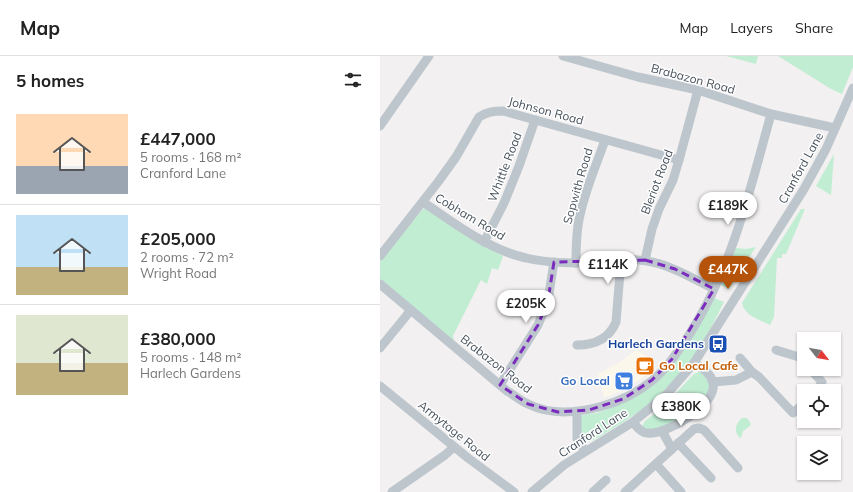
<!DOCTYPE html>
<meta charset="utf-8">
<style>
body{margin:0;font-family:Mulish,sans-serif;background:#f2f2f2;color:#222;height:100vh;display:flex;flex-direction:column;font-size:15px;white-space:nowrap}
*{box-sizing:border-box;margin:0}
p{font-size:13px;color:#767676}
.icon{flex:none;width:22px;height:22px;fill:none;stroke:currentColor;stroke-width:2;stroke-linecap:round;stroke-linejoin:round}
.map{position:relative;flex:1;overflow:hidden}
.panel{display:flex;flex-direction:column;background:#fff;width:380px}
.panel>*{flex:none}
.needle{width:26px;rotate:121deg}
.fabs{position:absolute;left:417px;top:276px;display:grid;gap:8px}
.fabs a{display:grid;place-items:center;width:44px;height:44px;border-radius:0px;background:#fff;box-shadow:0 1px 3px #0004;font-size:20px}
.price{position:absolute;translate:-50% -34px;padding:0 9px;border-radius:14px;background:#fff;color:#222;font-size:13px;line-height:26px;filter:drop-shadow(0 1px 2px #0008)}
.price::after{content:'';position:absolute;left:50%;top:24px;width:12px;height:9px;margin-left:-6px;background:inherit;clip-path:polygon(0 0,100% 0,50% 100%)}
.price.selected{background:#b45309;color:#fff}
ul{padding:0;list-style:none}
li{display:flex;align-items:center;gap:12px;height:100px;padding:0 16px}
li+li{border-top:1px solid #e0e0e0}
li span{display:grid;place-items:center;flex:none;width:112px;height:80px;border-radius:0px;color:#555}
li>.icon{margin-inline-start:auto}
span .icon{width:48px;height:48px;fill:#fffc;stroke-width:1}
li b{font-size:17px}
h2{display:flex;justify-content:space-between;align-items:center;height:48px;padding:0 16px;font-size:17px}
header{display:flex;align-items:center;gap:24px;box-sizing:border-box;height:56px;padding:0 20px;background:#fff;border-bottom:1px solid #e0e0e0}
header strong{font-size:19px}
nav{display:flex;gap:22px;margin-inline-start:auto;font-size:14px}
main{display:flex;flex:1;min-height:0}
.map>svg:first-child{display:block}
.commercial{fill:#fbf7ea}
.green{fill:#c1edd3}
.lines{fill:none;stroke-linecap:round;stroke-linejoin:round}
.minor{stroke:#bec6cd;stroke-width:9}
.marked{fill:none;stroke:#7b2cbf;stroke-width:3;stroke-dasharray:8 5;stroke-linejoin:round}
.labels{text-anchor:middle;stroke-width:3;stroke-linejoin:round;paint-order:stroke}
.street-label{font-size:12px;fill:#48525c;stroke:#fff}
.transit-label{font-size:12px;font-weight:bold;fill:#164399;stroke:#fff;text-anchor:end}
.food-label{font-size:12px;font-weight:bold;fill:#c56008;stroke:#fff;text-anchor:start}
.shop-label{font-size:12px;font-weight:bold;fill:#366cbe;stroke:#fff;text-anchor:end}
</style>
<header>
<strong>Map</strong>
<nav><a>Map</a><a>Layers</a><a>Share</a></nav>
</header>
<main>
<section class="panel">
<h2>5 homes<svg class="icon" aria-label="filters" viewBox="0 0 24 24"><path d="M4 7h16M4 17h16"/><circle cx="9" cy="7" r="2"/><circle cx="15" cy="17" r="2"/></svg></h2>
<ul>
<li><span style="background:linear-gradient(#ffd9b3 65%,#9aa5b1 0)"><svg class="icon" aria-label="home" viewBox="0 0 24 24"><path d="M3 11l9-7 9 7M6 9v11h12V9"/></svg></span><div><b>£447,000</b><p>5 rooms · 168 m²</p><p>Cranford Lane</p></div></li>
<li><span style="background:linear-gradient(#bfe0f5 65%,#c2b280 0)"><svg class="icon" aria-label="home" viewBox="0 0 24 24"><path d="M3 11l9-7 9 7M6 9v11h12V9"/></svg></span><div><b>£205,000</b><p>2 rooms · 72 m²</p><p>Wright Road</p></div></li>
<li><span style="background:linear-gradient(#dfe7d0 60%,#c2b280 0)"><svg class="icon" aria-label="home" viewBox="0 0 24 24"><path d="M3 11l9-7 9 7M6 9v11h12V9"/></svg></span><div><b>£380,000</b><p>5 rooms · 148 m²</p><p>Harlech Gardens</p></div></li>
</ul>
</section>
<div class="map">
<svg width="473" height="436" viewBox="0 0 473 436">
<rect width="100%" height="100%" fill="#f2f0f0"/>
<path class="commercial" d="M257,293L276,309L261,323L245,333L224,342L218,318L238,307Z"/>
<g class="green">
<path d="M346,0H378L376,8Z"/>
<path d="M398,0H473V11L462,38L451,33Z"/>
<path d="M454,98L451,139L436,130Z"/>
<path d="M43,153H46L98,187L123,200L118,214L112,212L107,228L101,224L73,280L74,286L0,225V205Z"/>
<path d="M421,153H425L406,198H402V202H397L394,261L390,269C378,263 365,260 362,247Z"/>
<path d="M376,191L364,209L349,233L341,229L356,192L366,193Z"/>
<path d="M334,242L344,246C334,266 324,286 311,305C290,332 262,356 232,373C224,378 214,385 205,387C200,382 198,367 201,360L207,358L217,357L243,347L275,326Z"/>
<path d="M319,316H321C326,321 330,326 330,332C329,345 304,361 294,366C286,370 278,372 270,375L261,372L265,365L281,353L314,318Z"/>
<path d="M362,362H367L371,368L370,370L363,375L361,382L358,380C354,374 356,367 362,362Z"/>
</g>
<g class="lines">
<g class="minor">
<path d="M183,0L258,21L318,34L391,58L455,72"/>
<path d="M0,70L49,0"/>
<path d="M43,146C74,167 109,194 146,202C162,206 181,207 197,207C220,206 244,201 267,205C291,209 312,222 334,233"/>
<path d="M104,186L124,147L139,110L155,64"/>
<path d="M0,200L58,126L76,101L99,61C107,56 113,55 123,55L299,104"/>
<path d="M265,204L272,173L279,153L293,124L299,104L318,34"/>
<path d="M196,207C196,192 196,178 199,164C204,136 216,110 225,84"/>
<path d="M0,228L127,335C134,339 141,345 148,348C170,359 196,357 219,351C239,346 257,337 273,324C288,311 298,295 309,279C352,212 370,134 391,58"/>
<path d="M197,289C214,289 229,283 236,266L241,204"/>
<path d="M0,292L31,254"/>
<path d="M396,294L419,301L424,307"/>
<path d="M360,302L372,316"/>
<path d="M430,313L442,326L437,335"/>
<path d="M333,326L356,324L372,316L379,321L413,357L424,347"/>
<path d="M120,329L158,269L168,244L174,206"/>
<path d="M0,330L88,402L134,436"/>
<path d="M197,356V383L205,395"/>
<path d="M253,366C256,370 261,377 267,377C285,380 338,349 333,327C331,317 322,312 314,307"/>
<path d="M282,375L292,393"/>
<path d="M298,387L331,422"/>
<path d="M276,408L301,436"/>
<path d="M12,436L65,399L74,391"/>
<path d="M152,436L184,409L253,366L269,353L287,338L314,307L424,133L446,93L473,32"/>
<path d="M213,436L226,424"/>
<path d="M245,436L314,373L319,372L324,374L358,412"/>
</g>
</g>
<path class="marked" d="M265,204L295,213L334,233L292,303L272,324L243,343L209,354L178,356L148,348L120,329L158,269L168,244L174,206Z"/>
<defs>
<g id="bus-square" transform="scale(1)"><rect x="-9" y="-9" width="18" height="18" rx="4" fill="#1a4fb4" stroke="#fff"/><path d="M-5-6H5V4H4V6H2V4H-2V6H-4V4H-5ZM-3.5-4V0h7V-4ZM-3.5 1.2v1.5H-2V1.2ZM2 1.2v1.5H3.5V1.2Z" fill="#fff"/></g>
<g id="cafe-square" transform="scale(1)"><rect x="-9" y="-9" width="18" height="18" rx="4" fill="#e8710a" stroke="#fff"/><path d="M-5.5-4.5H6V0H3Q3 3.5 0 3.5H-2.5Q-5.5 3.5-5.5 0ZM3-3.2v2h1.7v-2ZM-6 4.5H4V6H-6Z" fill="#fff"/></g>
<g id="supermarket-square" transform="scale(1)"><rect x="-9" y="-9" width="18" height="18" rx="4" fill="#3f7fe0" stroke="#fff"/><path d="M-6-5.5h2.5l.6 2H6L4.5 2H-2.5L-4.4-4H-6ZM-1.5 3.2a1.3 1.3 0 1 0 .1 0ZM3 3.2a1.3 1.3 0 1 0 .1 0Z" fill="#fff"/></g>
</defs>
<g fill-rule="evenodd">
<use href="#bus-square" x="338" y="288"/>
<use href="#cafe-square" x="265" y="310"/>
<use href="#supermarket-square" x="244" y="325"/>
</g>
<g class="labels">
<g class="street-label">
<text transform="translate(313 23) rotate(15)" y="4">Brabazon Road</text>
<text transform="translate(166 55) rotate(15)" y="4">Johnson Road</text>
<text transform="translate(125 111) rotate(-69)" y="4">Whittle Road</text>
<text transform="translate(421 112) rotate(-61)" y="4">Cranford Lane</text>
<text transform="translate(277 126) rotate(-69)" y="4">Bleriot Road</text>
<text transform="translate(198 130) rotate(-74)" y="4">Sopwith Road</text>
<text transform="translate(90 161) rotate(31)" y="4">Cobham Road</text>
<text transform="translate(116 308) rotate(38)" y="4">Brabazon Road</text>
<text transform="translate(74 375) rotate(39)" y="4">Armytage Road</text>
<text transform="translate(213 377) rotate(-33)" y="4">Cranford Lane</text>
</g>
<g class="transit-label">
<text x="324" y="292">Harlech Gardens</text>
</g>
<g class="food-label">
<text x="279" y="314">Go Local Cafe</text>
</g>
<g class="shop-label">
<text x="230" y="329">Go Local</text>
</g>
</g>
</svg>
<div class="fabs">
<a><svg class="needle" viewBox="-14 -14 28 28"><path d="M0-13l5 13h-10z" fill="#e53935"/><path d="M0 13l5-13h-10z" fill="#767676"/></svg></a>
<a><svg class="icon" aria-label="locate" viewBox="0 0 24 24"><circle cx="12" cy="12" r="6"/><path d="M12 2v4M12 18v4M2 12h4M18 12h4"/></svg></a>
<a><svg class="icon" aria-label="layers" viewBox="0 0 24 24"><path d="M12 4l9 5-9 5-9-5zM3 14l9 5 9-5"/></svg></a>
</div>
<b class="price" style="left:348px;top:170px">£189K</b>
<b class="price" style="left:228px;top:229px">£114K</b>
<b class="price selected" style="left:348px;top:234px">£447K</b>
<b class="price" style="left:146px;top:268px">£205K</b>
<b class="price" style="left:301px;top:371px">£380K</b>
</div>
</main>
